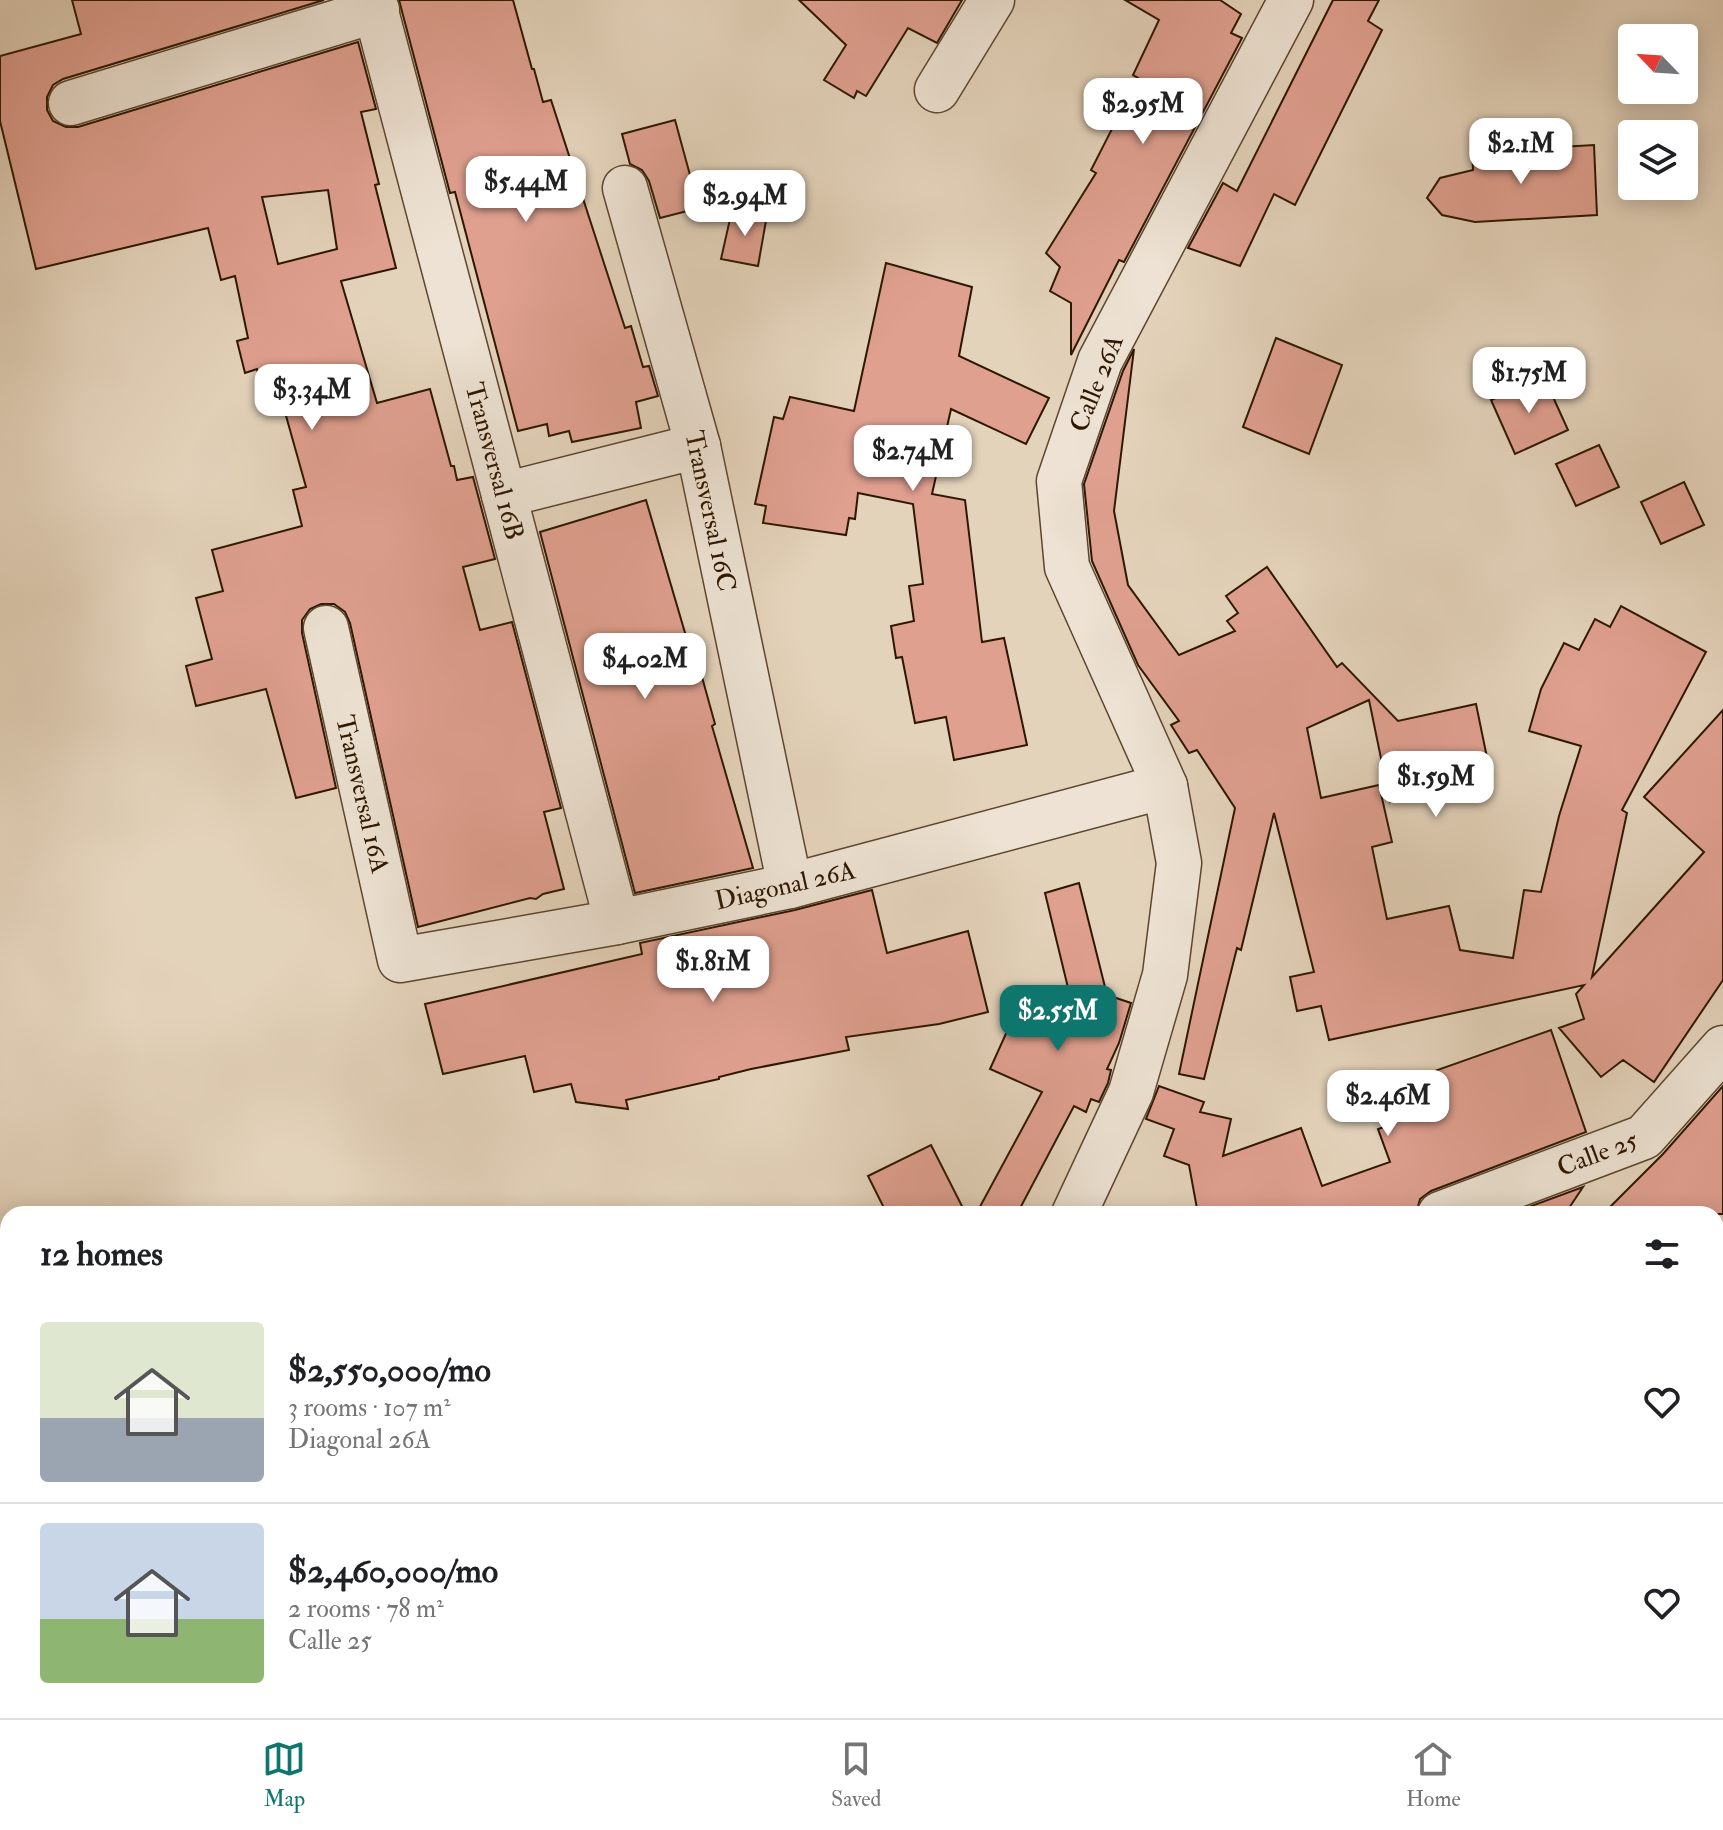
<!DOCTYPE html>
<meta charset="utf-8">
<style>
body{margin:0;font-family:"IM FELL Double Pica",serif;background:#f6f6f6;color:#202124;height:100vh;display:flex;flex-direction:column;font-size:30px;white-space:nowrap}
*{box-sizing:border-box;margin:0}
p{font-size:26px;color:#757577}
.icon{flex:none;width:44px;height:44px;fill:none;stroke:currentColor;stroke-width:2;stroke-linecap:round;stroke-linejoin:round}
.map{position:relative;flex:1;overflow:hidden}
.drawer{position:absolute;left:0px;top:1206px;width:1724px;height:512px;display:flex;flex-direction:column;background:#fff;border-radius:24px 24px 0 0;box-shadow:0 4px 20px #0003}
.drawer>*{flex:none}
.needle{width:52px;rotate:295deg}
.buttons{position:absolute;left:1618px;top:24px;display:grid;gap:16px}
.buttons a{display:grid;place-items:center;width:80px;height:80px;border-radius:8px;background:#fff;box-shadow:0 4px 20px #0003;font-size:40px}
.price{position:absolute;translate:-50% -68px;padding:0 18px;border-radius:16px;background:#fff;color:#222;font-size:26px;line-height:52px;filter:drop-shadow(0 2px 4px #0008)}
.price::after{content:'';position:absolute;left:50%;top:48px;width:24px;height:18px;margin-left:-12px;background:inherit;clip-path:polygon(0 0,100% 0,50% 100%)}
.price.current{background:#0f766e;color:#fff}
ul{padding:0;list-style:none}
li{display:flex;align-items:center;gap:24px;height:200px;padding:0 40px}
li+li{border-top:2px solid #e0e0e0}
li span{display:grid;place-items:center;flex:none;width:224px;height:160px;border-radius:8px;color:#555}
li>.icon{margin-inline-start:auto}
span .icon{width:96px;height:96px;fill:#fffc;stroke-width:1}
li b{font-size:34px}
h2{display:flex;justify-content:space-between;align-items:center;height:96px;padding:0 40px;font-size:34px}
.dock{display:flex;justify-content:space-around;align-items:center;height:112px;border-top:2px solid #e0e0e0;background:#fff;font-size:22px;color:#757577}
.dock a{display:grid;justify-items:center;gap:4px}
.dock .current{color:#0f766e}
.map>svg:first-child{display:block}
.building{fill:#e0a090;stroke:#2e1700;stroke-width:2;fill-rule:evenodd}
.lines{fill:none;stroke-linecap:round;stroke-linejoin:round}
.minor-casing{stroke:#5c462f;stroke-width:47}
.minor{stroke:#ede2d3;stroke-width:44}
.labels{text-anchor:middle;stroke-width:8;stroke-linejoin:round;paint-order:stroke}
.street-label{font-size:26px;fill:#2e1700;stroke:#ede2d3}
</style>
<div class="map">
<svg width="1723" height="1718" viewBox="0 0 1723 1718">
<rect width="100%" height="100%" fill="#e4d3bb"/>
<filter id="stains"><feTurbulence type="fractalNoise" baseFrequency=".0025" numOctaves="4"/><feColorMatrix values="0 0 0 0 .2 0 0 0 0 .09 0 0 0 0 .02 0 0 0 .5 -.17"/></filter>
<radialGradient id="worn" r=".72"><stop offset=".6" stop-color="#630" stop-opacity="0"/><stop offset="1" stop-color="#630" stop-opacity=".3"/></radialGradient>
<g class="building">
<path d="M72,0H324L63,79L53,85L47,97V110L53,121L66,127H78L358,42L376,109L361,112L379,184L375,185L396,268L341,281L377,403L430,389L451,466H454L457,480L473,477L495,559L463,567L480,630L512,622L561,808L544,812L564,889L543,894L536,899L530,898L418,927L350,623L345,612L334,604H321L310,609L302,620V633L336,788L296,798L266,689L196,706L186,666L212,659L196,598L223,591L212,550L302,526L293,490L306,487L281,398L265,402L257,369L245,373L237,341L248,338L235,276L221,280L208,228L36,269L0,121V56L81,34ZM328,190L337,249L278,264L262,197Z"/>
<path d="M399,0H513L532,69H534L543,102L551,100L625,328L631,326L643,367L649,366L658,396L636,402L641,428L572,442L569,431L549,436L547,424L518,431L455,192L450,193Z"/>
<path d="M799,0H962L937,43L908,28L866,96L857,91L854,98L824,80L846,45Z"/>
<path d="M1125,0H1220L1241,14L1231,33L1242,38L1124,262L1119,260L1071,355V303L1050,291L1060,267L1046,253L1096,173L1091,170L1138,78L1133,75L1159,20Z"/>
<path d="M1333,0H1379L1368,21L1382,30L1295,205L1274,194L1240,266L1188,248L1223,183L1237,191Z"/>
<path d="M675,120L699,208L660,218L649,181L642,170L630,164L622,134Z"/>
<path d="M1594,145L1597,215L1475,222L1442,215L1427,198L1440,178L1473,170L1472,152Z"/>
<path d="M732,210L767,215L758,266L721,259Z"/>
<path d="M886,263L972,287L959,356L1049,398L1026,444L951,409L932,494L965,500L982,642L1004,638L1027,745L954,760L946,717L915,723L902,657L896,658L891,626L914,621L909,586L923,584L913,504L858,493L855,519L849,518L846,535L763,523L766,506L755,504L774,417L783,419L790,397L854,411Z"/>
<path d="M1276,338L1342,365L1309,454L1243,427Z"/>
<path d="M1134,349L1114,511L1128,585L1179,655L1235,631L1227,621L1238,613L1226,596L1267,567L1337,667L1342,663L1398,721L1476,704L1490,772L1421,785L1423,795L1390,802L1369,700L1307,728L1321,798L1379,785L1392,842L1372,847L1387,919L1449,906L1460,950L1513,958L1524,890L1541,892L1559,816L1581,746L1529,731L1541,689L1564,643L1579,650L1595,619L1610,627L1621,606L1706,652L1622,810L1627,813L1592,977L1704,852L1644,797L1723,710V980L1654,1082L1623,1060L1601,1077L1559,1028L1584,1019L1576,994L1584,985L1329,1040L1321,1006L1297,1011L1290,977L1314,972L1274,813L1241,950L1237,948L1204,1079L1179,1074L1235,808L1197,750L1189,753L1171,725L1179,721L1138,665L1092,561L1084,484L1123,371Z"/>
<path d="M1544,377L1568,430L1515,454L1491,400Z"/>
<path d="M1599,445L1619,487L1576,506L1556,464Z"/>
<path d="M1684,482L1704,525L1661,544L1641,502Z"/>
<path d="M646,500L693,660L697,659L715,724L712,726L753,868L635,893L540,532Z"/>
<path d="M1079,883L1107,995L1131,1003L1119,1043L1107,1069L1111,1070L1108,1083L1099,1102L1091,1099L1086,1112L1074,1106L1017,1214H976L1042,1092L990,1069L1018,1007L1078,1029L1045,893Z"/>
<path d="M872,890L887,953L968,931L988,1012L939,1024L846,1037L849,1050L751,1069L719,1077V1079L626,1100L628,1109L576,1102L571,1084L534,1092L525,1056L443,1074L425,1004L642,954L640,943L795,910Z"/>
<path d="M1551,1030L1586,1132L1431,1191L1420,1199L1416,1214H1198L1189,1165L1164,1156L1174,1129L1146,1119L1159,1086L1204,1102L1200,1112L1231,1119L1223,1156L1301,1128L1322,1186L1390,1162L1378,1129L1387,1126L1375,1092Z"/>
<path d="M1723,1086V1214H1603L1663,1154Z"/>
<path d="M931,1145L966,1214H887L868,1176Z"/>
<path d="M1583,1187L1565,1214H1520L1518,1211Z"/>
</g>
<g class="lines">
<g class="minor-casing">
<g id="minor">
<path d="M373,0L617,922"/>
<path d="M937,90L992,0"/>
<path d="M71,103L377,10"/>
<path d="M625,188L698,446L790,886"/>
<path d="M504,495L698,446"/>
<path d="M326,628L400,960L617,922L790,886L1165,786"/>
<path d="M1074,1214L1131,1092L1165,975L1179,863L1165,786L1067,567L1059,481L1100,361L1291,0"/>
<path d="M1440,1214L1644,1137L1723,1048"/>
<path d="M1716,1541L1723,1550"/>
<path d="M1253,1710L1262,1718"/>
<path d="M1686,1710L1691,1718"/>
<path d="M72,1718L75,1710"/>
<path d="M391,1718L398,1710"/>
<path d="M718,1718L753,1711L764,1718"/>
<path d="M1592,1718L1602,1710"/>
</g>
</g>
<use href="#minor" class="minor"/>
</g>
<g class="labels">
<g class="street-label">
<text transform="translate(1096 383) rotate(-68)" y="9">Calle 26A</text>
<text transform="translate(495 461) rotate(75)" y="9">Transversal 16B</text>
<text transform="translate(711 511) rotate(78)" y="9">Transversal 16C</text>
<text transform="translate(363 794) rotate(77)" y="9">Transversal 16A</text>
<text transform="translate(785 885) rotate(-13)" y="9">Diagonal 26A</text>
<text transform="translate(1597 1153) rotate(-21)" y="9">Calle 25</text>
</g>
</g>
<rect width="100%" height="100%" filter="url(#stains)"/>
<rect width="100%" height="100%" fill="url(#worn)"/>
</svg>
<div class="buttons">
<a><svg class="needle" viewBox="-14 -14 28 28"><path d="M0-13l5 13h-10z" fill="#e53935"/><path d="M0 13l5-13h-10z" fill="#757577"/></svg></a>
<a><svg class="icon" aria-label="layers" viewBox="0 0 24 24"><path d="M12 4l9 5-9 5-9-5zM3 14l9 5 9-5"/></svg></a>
</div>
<b class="price" style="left:1143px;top:146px">$2.95M</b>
<b class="price" style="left:1521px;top:186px">$2.1M</b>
<b class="price" style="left:526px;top:224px">$5.44M</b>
<b class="price" style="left:745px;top:238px">$2.94M</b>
<b class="price" style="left:1529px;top:415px">$1.75M</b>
<b class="price" style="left:312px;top:432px">$3.34M</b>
<b class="price" style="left:913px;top:493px">$2.74M</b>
<b class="price" style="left:645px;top:701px">$4.02M</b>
<b class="price" style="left:1436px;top:819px">$1.59M</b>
<b class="price" style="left:713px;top:1004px">$1.81M</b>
<b class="price current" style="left:1058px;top:1053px">$2.55M</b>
<b class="price" style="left:1388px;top:1138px">$2.46M</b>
<section class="drawer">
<h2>12 homes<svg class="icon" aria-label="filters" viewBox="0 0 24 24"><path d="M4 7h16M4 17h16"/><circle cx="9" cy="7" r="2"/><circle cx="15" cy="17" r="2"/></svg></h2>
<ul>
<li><span style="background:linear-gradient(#dfe7d0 60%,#9aa5b1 0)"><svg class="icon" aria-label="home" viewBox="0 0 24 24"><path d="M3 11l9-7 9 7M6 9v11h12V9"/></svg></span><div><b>$2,550,000/mo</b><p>3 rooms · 107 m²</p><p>Diagonal 26A</p></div><svg class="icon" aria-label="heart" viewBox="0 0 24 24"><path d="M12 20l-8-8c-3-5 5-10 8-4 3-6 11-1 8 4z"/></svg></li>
<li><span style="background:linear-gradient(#c9d6e8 60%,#8fb573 0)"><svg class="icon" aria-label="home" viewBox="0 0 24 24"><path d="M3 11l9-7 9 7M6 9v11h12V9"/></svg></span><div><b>$2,460,000/mo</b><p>2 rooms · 78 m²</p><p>Calle 25</p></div><svg class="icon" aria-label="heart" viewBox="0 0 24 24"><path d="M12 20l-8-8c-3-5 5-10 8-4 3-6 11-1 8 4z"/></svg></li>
</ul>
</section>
</div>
<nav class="dock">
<a class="current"><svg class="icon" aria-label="map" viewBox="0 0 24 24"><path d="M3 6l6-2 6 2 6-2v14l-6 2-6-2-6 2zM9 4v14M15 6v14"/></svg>Map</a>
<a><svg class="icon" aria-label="saved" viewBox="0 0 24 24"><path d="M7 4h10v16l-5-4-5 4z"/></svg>Saved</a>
<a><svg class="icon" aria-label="home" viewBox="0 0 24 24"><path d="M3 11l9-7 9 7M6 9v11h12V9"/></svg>Home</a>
</nav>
